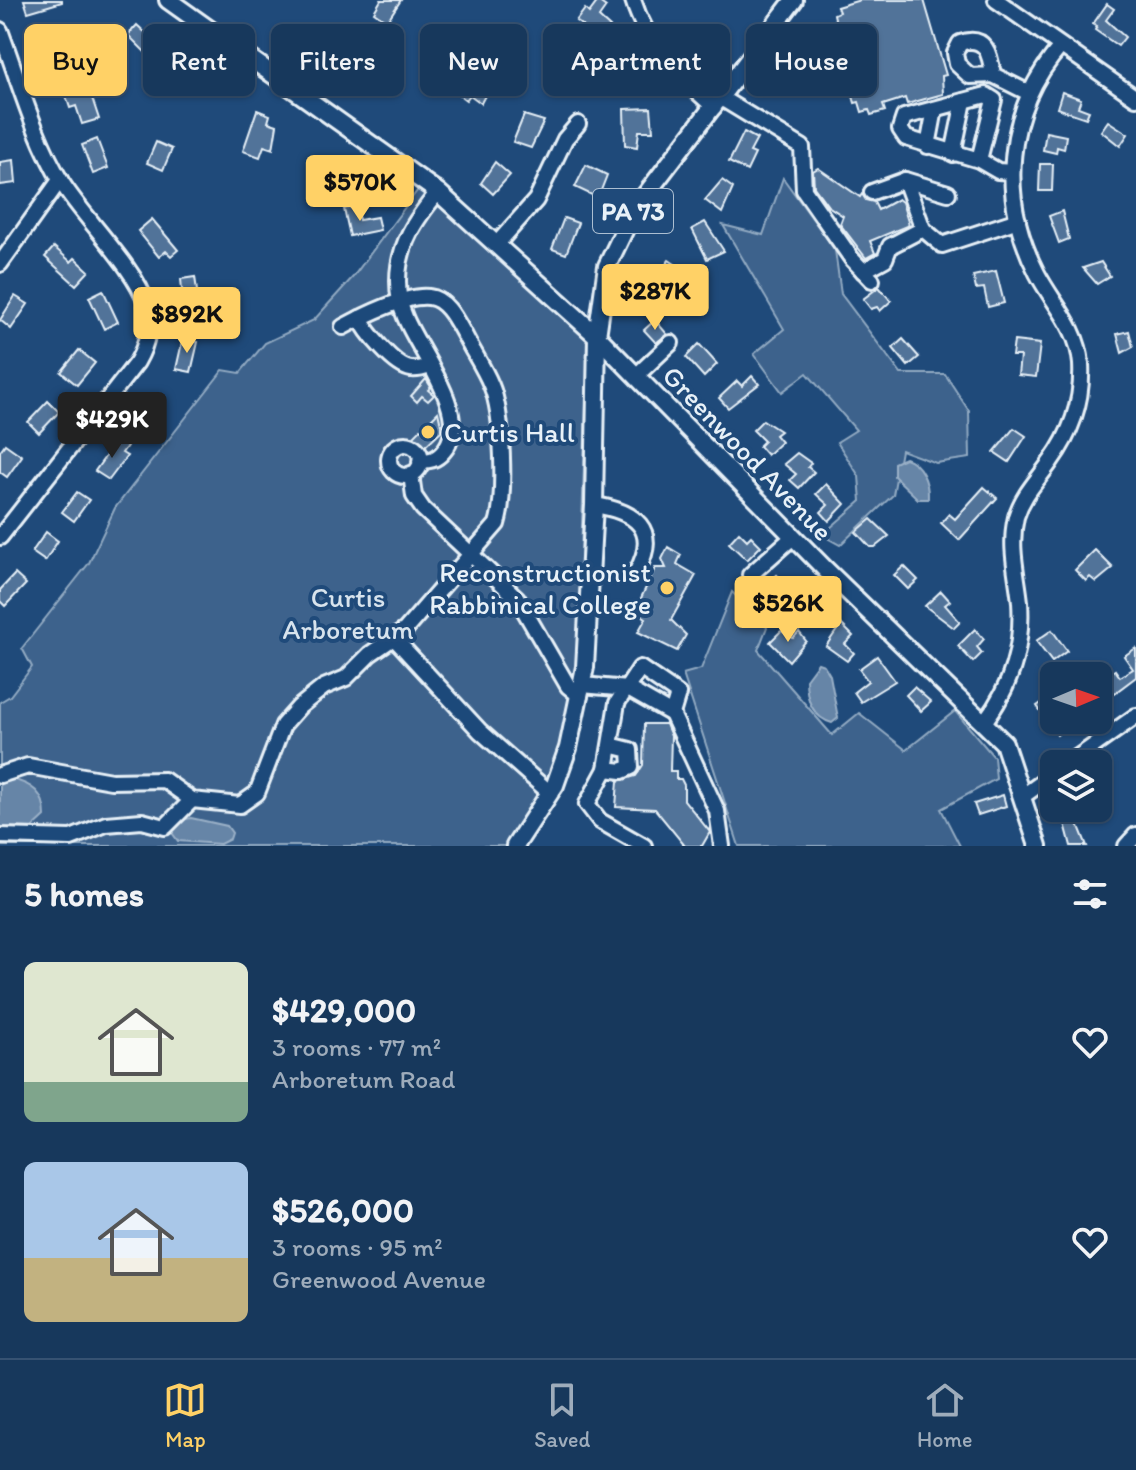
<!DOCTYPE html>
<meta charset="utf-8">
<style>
body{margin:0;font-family:Itim,sans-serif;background:#203f62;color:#f1f3f6;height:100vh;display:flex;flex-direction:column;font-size:30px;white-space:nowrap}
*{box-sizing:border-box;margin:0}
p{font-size:26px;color:#9eacbb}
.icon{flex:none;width:44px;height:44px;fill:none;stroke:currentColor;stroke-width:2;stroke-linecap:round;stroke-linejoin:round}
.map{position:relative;height:846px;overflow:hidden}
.drawer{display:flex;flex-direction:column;background:#17385c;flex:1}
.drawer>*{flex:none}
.top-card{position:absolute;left:24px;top:24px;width:1088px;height:72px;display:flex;gap:16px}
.needle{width:52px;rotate:88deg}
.tools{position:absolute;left:1040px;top:662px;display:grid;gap:16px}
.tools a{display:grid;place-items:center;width:72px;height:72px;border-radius:12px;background:#17385c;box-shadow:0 2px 6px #0004,0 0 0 2px #365272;font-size:40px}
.price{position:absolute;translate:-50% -68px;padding:0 18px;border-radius:8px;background:#ffd166;color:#111;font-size:26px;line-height:52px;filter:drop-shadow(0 2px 4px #0008)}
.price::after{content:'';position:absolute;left:50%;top:48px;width:24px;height:18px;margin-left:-12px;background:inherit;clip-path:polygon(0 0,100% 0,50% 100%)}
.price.current{background:#222;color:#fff}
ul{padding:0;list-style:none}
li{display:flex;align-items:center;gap:24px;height:200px;padding:0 24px}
li span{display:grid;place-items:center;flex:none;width:224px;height:160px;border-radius:12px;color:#555}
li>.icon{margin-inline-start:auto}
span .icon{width:96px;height:96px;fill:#fffc;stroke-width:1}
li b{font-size:34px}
h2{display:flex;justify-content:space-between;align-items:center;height:96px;padding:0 24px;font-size:34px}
.tag{padding:0 28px;border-radius:12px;background:#17385c;box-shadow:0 2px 6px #0004,0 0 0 2px #365272;font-size:28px;line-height:72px}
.tag.current{background:#ffd166;color:#111}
.menu{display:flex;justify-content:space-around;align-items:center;height:112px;border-top:2px solid #365272;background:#17385c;font-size:22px;color:#9eacbb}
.menu a{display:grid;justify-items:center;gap:4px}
.menu .current{color:#ffd166}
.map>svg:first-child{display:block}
.green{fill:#3c628c;stroke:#92aac2;stroke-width:2}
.water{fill:#6685a7;stroke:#9ab0c7;stroke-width:2}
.building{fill:#517399;stroke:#e8f1f8;stroke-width:2}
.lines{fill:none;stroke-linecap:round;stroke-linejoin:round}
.minor-casing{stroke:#e8f1f8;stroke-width:20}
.major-casing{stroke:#e8f1f8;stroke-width:22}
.minor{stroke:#1f4a7a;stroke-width:14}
.major{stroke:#1f4a7a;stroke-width:16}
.poi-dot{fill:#ffd166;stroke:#1f4a7a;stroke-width:3}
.labels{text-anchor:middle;stroke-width:8;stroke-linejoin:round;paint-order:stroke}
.shield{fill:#1f4a7a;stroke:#acbfd2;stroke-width:2}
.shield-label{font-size:26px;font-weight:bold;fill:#e8f1f8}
.poi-label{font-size:28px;fill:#e8f1f8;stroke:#1f4a7a;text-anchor:start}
.street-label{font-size:28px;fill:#e8f1f8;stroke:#1f4a7a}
.park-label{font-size:28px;fill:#d7e3ed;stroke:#1f4a7a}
</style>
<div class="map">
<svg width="1136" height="846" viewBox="0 0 1136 846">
<rect width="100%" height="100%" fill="#1f4a7a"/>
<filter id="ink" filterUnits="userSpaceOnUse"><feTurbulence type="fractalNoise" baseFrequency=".0125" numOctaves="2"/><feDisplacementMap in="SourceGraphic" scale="16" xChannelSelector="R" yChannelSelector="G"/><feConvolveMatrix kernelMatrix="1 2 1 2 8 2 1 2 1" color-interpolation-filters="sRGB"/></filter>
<g filter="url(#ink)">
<g class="green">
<path d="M783,178L835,250L841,294L901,374H945L969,411L970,458L936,463L901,450L893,495L840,545L822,535L861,501L859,476L837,442L856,430L807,373L782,392L754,354L784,329L723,225L763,235Z"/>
<path d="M420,187L585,333L588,344L577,677L561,752L546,788L508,846H0V702L10,696L32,667L22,648L89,563L115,508L223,370L240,373L265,343L314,320L353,277Z"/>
<path d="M732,592L767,627L758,650L832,735L859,713L906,750L955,711L994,757L996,779L941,809L960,846H739L683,674L701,669Z"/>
</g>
<g class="water">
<path d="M905,458C921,463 929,482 928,499H918L894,476V463Z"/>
<path d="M818,663L824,665L830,675L838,718L832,723C812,717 806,698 806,679Z"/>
<path d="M11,779C32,784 45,793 45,816L32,828L0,827V785Z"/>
<path d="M191,818L227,826L232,833L230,839L220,844L178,841L170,830L177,821Z"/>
</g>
<g class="building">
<path d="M24,0H62V2L28,12Z"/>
<path d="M381,0H401L387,21L374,12Z"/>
<path d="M860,0H924L946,75L942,76L943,94L907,104L905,98L883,105L885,111L871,115L869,110L862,112L859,102L855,103L832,25L836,23L834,14L839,12L837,7Z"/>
<path d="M598,1L606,7L599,17L610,27L597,37L576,21L585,9L589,13Z"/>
<path d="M1107,4L1114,9L1106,20L1125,37L1118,46L1095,30L1097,26L1093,24Z"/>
<path d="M137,25L162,48L152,59L128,35Z"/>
<path d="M188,34L201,41L193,56L180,50Z"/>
<path d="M305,43L313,49L304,65L313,74L306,84L285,68Z"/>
<path d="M56,44L66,70L53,75L43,49Z"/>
<path d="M721,56L731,63L720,78L706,67L714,57L718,60Z"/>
<path d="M459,57L472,67L464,77L479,89L482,85L488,90L481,103L470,95L466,100L445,84L447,80L438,73L445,65L450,69Z"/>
<path d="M581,59L582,80H575V85L560,86L558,64Z"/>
<path d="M89,89L99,119L82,124L76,106L70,108L66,96Z"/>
<path d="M1062,92L1081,99L1078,107L1089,111L1086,118L1057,108Z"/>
<path d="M651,108L653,131H639L637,147L625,145L624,109Z"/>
<path d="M257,110L270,115L268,122L277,125L273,149L264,146L260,157L243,151Z"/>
<path d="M524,115L544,121L531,148L513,142Z"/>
<path d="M1108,121L1128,134L1120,146L1101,131Z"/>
<path d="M744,132L757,139L750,152L755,154L747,171L729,162Z"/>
<path d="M1046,132L1066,136L1064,149L1057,147L1056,153L1043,150Z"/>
<path d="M97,139L108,168L93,174L82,145Z"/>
<path d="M156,142L172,149L163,170L147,163Z"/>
<path d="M14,160L16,183L0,185V162Z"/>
<path d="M495,162L510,175L493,194L481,183Z"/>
<path d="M1040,164H1053L1052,191H1039Z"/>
<path d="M586,165L607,175L598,198L575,187Z"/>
<path d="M818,168L860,197L862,194L866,200L874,202L878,210L898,199L902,202L909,225L870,241L875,253L866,258L840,224L843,216L828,206L814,187L813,171Z"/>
<path d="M722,180L733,188L722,213L705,200Z"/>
<path d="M356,206L359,220L377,217L380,230L350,236L344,209Z"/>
<path d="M1062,211L1069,239L1059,243L1049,216Z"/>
<path d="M564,218L578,223L566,254L552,249Z"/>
<path d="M152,219L178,250L171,256L166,251L159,257L138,231Z"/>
<path d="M705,222L724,251L707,259L692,229Z"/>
<path d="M54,247L71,262L75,258L89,271L76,285L45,257Z"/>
<path d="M669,260L681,268L670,284L658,275Z"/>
<path d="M1101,262L1110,276L1097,284L1083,268Z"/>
<path d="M996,271L1004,303L988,307L984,288L976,289L973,276Z"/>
<path d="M195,277L198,298L206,297L208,306L201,307L203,318L185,320L181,279Z"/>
<path d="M879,287L891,301L880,311L877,307L871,309L863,299Z"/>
<path d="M103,290L118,322L104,329L89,297Z"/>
<path d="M15,296L28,304L11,329L0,320Z"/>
<path d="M655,320L667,334L656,343L644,330Z"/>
<path d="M1129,331L1133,347L1122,353L1117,334Z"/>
<path d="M183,338L198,342L191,372L176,369Z"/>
<path d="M903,339L919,357L908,366L893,348Z"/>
<path d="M1014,341L1040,344L1036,377L1018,375L1020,356H1012Z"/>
<path d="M699,344L717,364L704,377L686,357Z"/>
<path d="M79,350L95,363L77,385L61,372Z"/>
<path d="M752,376L759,384L728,408L719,398L737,381L742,386Z"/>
<path d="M426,379L431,387L428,390L434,395L428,401L422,396L417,402L411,396Z"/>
<path d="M48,401L59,412L39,433L28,422Z"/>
<path d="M148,405L159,415L145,430L134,420Z"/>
<path d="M438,412L442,430L421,450L412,441L414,436Z"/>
<path d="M763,420L780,431L775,435L781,442L767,455L759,446L764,441L753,430Z"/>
<path d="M1014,428L1026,436L1009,462L994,452Z"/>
<path d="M118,439L127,446L122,453L127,456L109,480L95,471Z"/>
<path d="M5,444L22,456L7,477L0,472V451Z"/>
<path d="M797,453L811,463L808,467L814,472L799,488L790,480L796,474L784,464Z"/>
<path d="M826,484L845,504L829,521L821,512L828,505L816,494Z"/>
<path d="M984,487L997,498L959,540L941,523L949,514L955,519Z"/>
<path d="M77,492L89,500L74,521L62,512Z"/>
<path d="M871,519L889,536L875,547H870L856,532Z"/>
<path d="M46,532L58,541L45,561L32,552Z"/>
<path d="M739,532L747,540L751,536L761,546L747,560L729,543Z"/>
<path d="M668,547L681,555L677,564L696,575L671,620L686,635L677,651L638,632L646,618L635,611L655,568H666L662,559Z"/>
<path d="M1095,550L1113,568L1096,582L1090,577L1086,581L1075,570Z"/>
<path d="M904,566L918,580L908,589L894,575Z"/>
<path d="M15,574L26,584L5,606L0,601V590Z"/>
<path d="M777,575L790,589L778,600L765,586Z"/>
<path d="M941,591L950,601L945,605L960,622L954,628L925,606Z"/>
<path d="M841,624L853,636L845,644L854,653L847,661L826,646Z"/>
<path d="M975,629L984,639L977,647L982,653L973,662L958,646Z"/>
<path d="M1052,630L1067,651L1052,662L1036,641Z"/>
<path d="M781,631L793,638L799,632L806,641L789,661L770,642Z"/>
<path d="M1136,648V677L1112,695L1101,680L1115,670L1120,677L1133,669L1124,656Z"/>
<path d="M877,656L895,681L861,702L854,692L868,681L859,669Z"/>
<path d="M914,687L931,702L921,711L906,695Z"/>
<path d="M1044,701L1048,706L1054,702V720H1072L1057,735L1037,706Z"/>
<path d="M644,724H666L671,736L670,771H676V779H681L684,785V800L710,832L702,846H685L655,809L616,807L618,781L636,776L643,765Z"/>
<path d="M1003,795L1006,806L978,815L974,804Z"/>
<path d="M1050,808H1088L1074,814L1087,846H1071L1063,816L1053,819Z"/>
</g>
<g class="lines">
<g class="minor-casing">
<g id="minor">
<path d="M633,0C647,46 679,76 714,107"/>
<path d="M996,0L1136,98"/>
<path d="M0,30C19,81 34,137 62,183C84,218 136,269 146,303C152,323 147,345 137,362L0,537"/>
<path d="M993,75C990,54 986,34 960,43L955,53L957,64L970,76L993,75L1029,93"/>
<path d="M721,98L802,147L804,190L852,259L872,280"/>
<path d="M928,146L935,109"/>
<path d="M953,154L964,101"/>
<path d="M979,160L906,138L900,129L904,117L986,95L994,100L979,160L998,171L1012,172"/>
<path d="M905,180L948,193"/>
<path d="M923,229L942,245L1018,220"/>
<path d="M496,245L536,200L565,139L578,124"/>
<path d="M0,264L60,180"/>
<path d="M863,271L885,259L890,246L923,229L905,180L872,192"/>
<path d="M360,318C366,332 395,367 411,369C417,370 424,368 430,366"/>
<path d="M636,376L671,343"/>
<circle cx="405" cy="460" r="16"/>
<path d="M420,461C433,461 439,458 446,448C470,413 418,350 405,317C400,306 398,293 398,281C398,244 416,219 438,192"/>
<path d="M411,474L414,496L423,509L517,598L568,686L580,696"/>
<path d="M594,505C635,511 660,529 637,571"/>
<path d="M750,575L793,537"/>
<path d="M394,638L480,731L550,793"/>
<path d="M582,685L628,689L672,714L678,694L640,668L617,703L606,769L622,771L631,767L630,750L610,745"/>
<path d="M672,714L717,811L722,846"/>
<path d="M985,721C1012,685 1023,647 1020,602C1017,573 1009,547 1016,517C1023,494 1038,480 1051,461C1072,432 1083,400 1081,364C1078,327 1053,304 1037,273C998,197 1005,110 1061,46"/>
<path d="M1068,764L1136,716"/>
<path d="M606,769L587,804L600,821L644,846"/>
<path d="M0,775L28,766L111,781L164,780L192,800L240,805L257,793L283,725L299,707L324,687L346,678L370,654L405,630L497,524C506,495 503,413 491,385C484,368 473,352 465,336C457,322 447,299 429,297C407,294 363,316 343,327"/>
<path d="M1023,796L1054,774"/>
<path d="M0,836L71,838L106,824L142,821L165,827L192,800"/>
<path d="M1126,846L1136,835"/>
</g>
</g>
<g class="major-casing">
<g id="major">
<path d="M168,0L438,192L597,336L825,569L1004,743L1038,846"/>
<path d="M515,846L555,785L568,748L585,667L594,505L597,336L607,266L634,210L794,0"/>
</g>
</g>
<use href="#minor" class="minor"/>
<use href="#major" class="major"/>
</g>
</g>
<g class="poi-dot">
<circle cx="428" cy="432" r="8"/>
<circle cx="667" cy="588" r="8"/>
</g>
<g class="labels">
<rect class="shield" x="593" y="189" width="80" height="44" rx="6"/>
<g class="shield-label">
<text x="633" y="220">PA 73</text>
</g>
<g class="poi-label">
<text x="444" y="442">Curtis Hall</text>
<text x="651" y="582" text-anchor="end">Reconstructionist<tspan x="651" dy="32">Rabbinical College</tspan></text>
</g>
<g class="street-label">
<text transform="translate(748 453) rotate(46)" y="10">Greenwood Avenue</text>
</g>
<g class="park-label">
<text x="348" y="607">Curtis<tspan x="348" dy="32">Arboretum</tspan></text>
</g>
</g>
</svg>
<div class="tools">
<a><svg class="needle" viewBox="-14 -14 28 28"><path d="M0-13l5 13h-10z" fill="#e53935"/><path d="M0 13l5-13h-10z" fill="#9eacbb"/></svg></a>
<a><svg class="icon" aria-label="layers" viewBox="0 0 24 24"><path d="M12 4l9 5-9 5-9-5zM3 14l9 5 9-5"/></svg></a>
</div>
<b class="price" style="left:360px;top:223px">$570K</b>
<b class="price" style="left:655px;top:332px">$287K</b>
<b class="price" style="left:187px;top:355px">$892K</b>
<b class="price current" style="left:112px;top:460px">$429K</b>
<b class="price" style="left:788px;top:644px">$526K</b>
<div class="top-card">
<a class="tag current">Buy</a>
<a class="tag">Rent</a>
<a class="tag">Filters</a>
<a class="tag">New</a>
<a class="tag">Apartment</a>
<a class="tag">House</a>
</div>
</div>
<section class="drawer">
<h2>5 homes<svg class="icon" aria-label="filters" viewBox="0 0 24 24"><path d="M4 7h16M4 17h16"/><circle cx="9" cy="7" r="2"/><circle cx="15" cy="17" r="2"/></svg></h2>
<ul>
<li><span style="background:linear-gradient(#dfe7d0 75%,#7fa58c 0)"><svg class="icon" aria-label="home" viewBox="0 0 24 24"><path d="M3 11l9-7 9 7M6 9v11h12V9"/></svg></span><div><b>$429,000</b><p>3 rooms · 77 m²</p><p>Arboretum Road</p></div><svg class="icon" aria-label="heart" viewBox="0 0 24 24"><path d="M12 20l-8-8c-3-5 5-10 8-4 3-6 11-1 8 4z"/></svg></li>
<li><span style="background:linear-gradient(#a9c7e8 60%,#c2b280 0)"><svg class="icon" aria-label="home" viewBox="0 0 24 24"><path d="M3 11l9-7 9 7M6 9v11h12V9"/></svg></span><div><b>$526,000</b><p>3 rooms · 95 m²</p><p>Greenwood Avenue</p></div><svg class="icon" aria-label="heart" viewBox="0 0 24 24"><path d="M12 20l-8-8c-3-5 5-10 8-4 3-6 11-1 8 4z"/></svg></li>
</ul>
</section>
<nav class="menu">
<a class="current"><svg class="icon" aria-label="map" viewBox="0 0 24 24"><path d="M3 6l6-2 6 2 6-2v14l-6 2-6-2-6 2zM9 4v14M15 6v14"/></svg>Map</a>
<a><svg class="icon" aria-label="saved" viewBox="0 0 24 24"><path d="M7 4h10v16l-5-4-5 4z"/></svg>Saved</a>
<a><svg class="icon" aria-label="home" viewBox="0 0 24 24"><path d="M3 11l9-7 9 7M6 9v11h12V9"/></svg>Home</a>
</nav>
